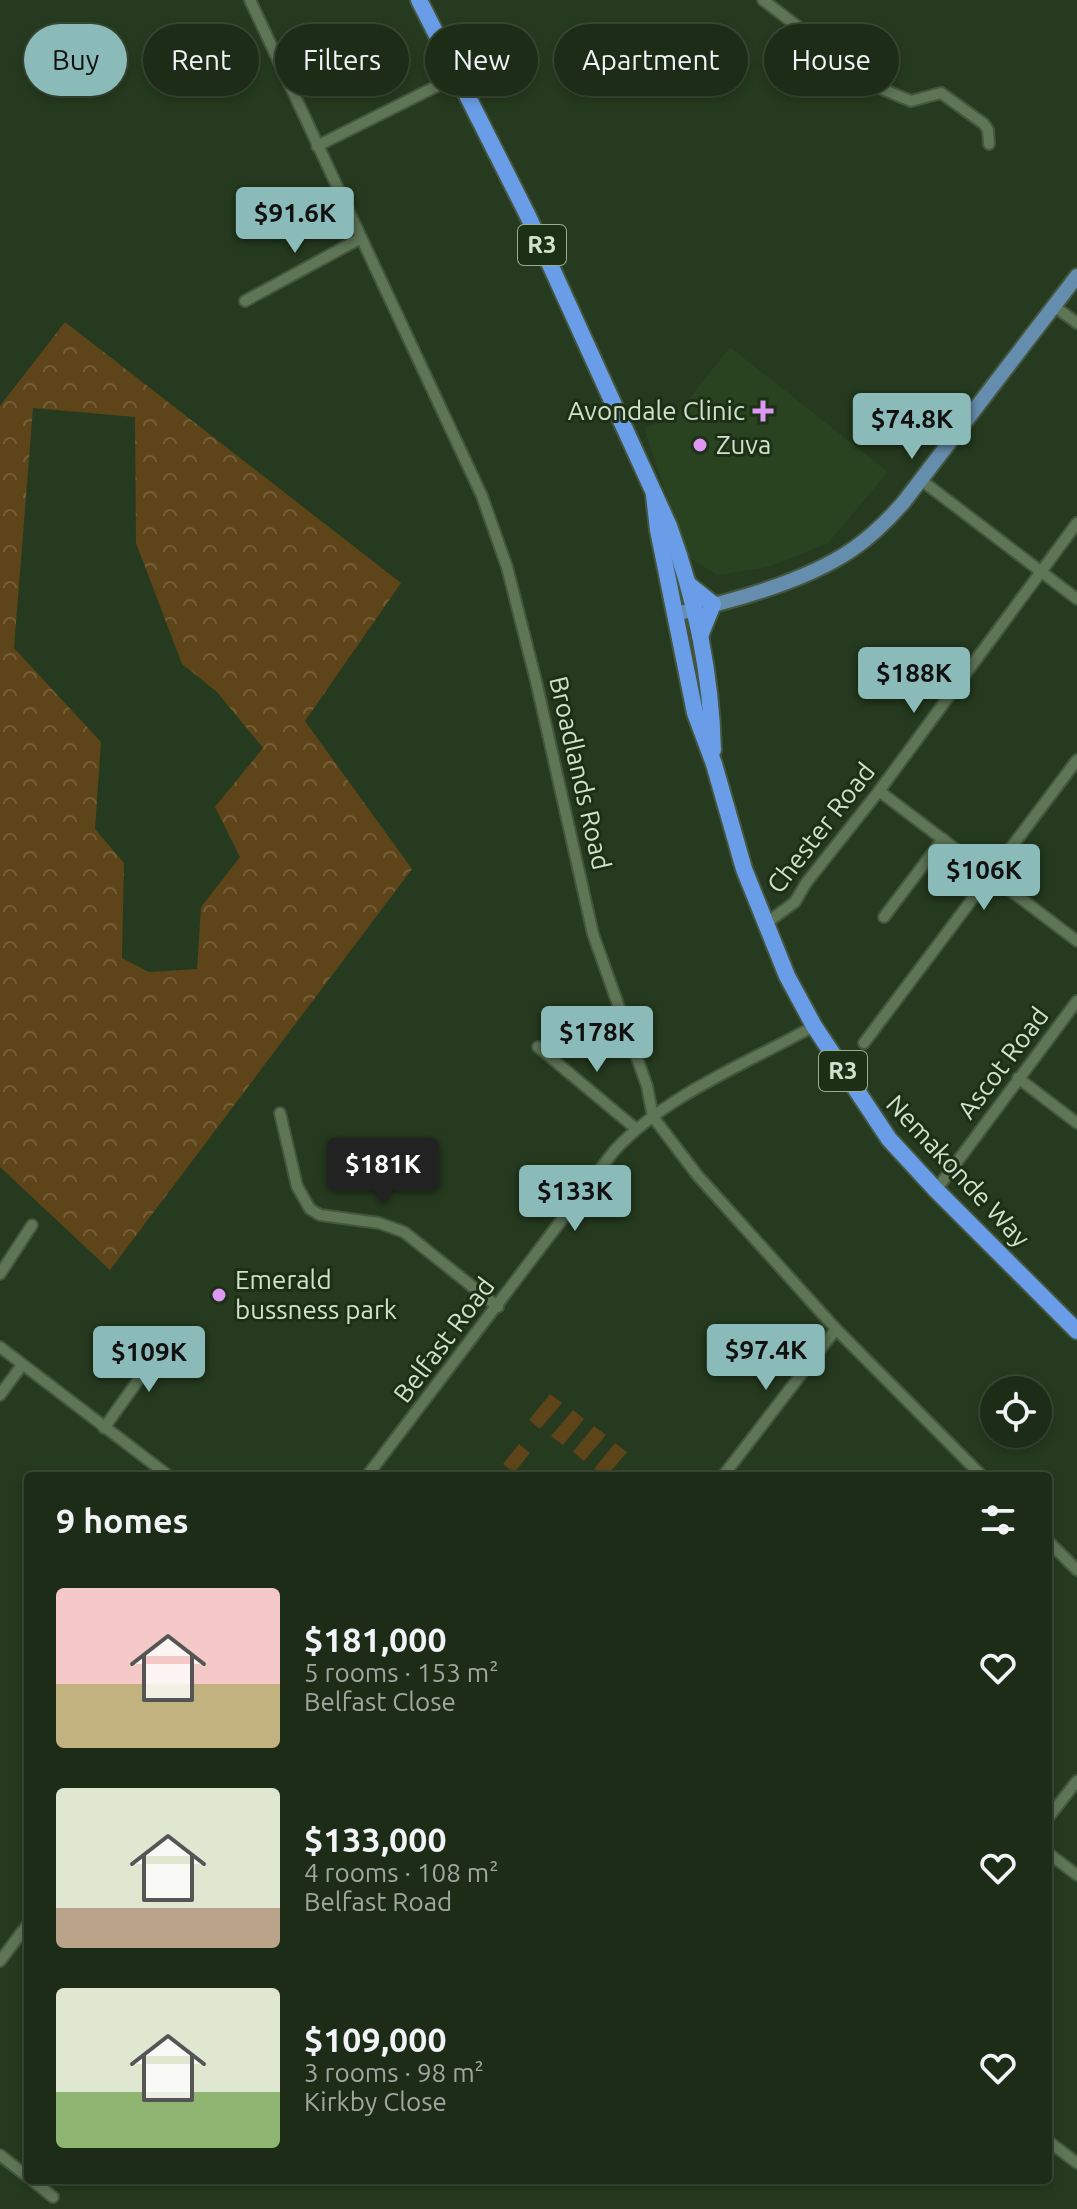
<!DOCTYPE html>
<meta charset="utf-8">
<style>
body{margin:0;font-family:Ubuntu,sans-serif;background:#293823;color:#f1f3f6;height:100vh;display:flex;flex-direction:column;font-size:30px;white-space:nowrap}
*{box-sizing:border-box;margin:0}
p{font-size:26px;color:#a0a7a1}
.icon{flex:none;width:44px;height:44px;fill:none;stroke:currentColor;stroke-width:2;stroke-linecap:round;stroke-linejoin:round}
.map{position:relative;flex:1;overflow:hidden}
.details{position:absolute;left:24px;top:1472px;width:1028px;height:712px;display:flex;flex-direction:column;background:#1c2c16;border-radius:8px;box-shadow:0 4px 12px #0003,0 0 0 2px #3a4835}
.details>*{flex:none}
.guide{position:absolute;left:24px;top:24px;width:1030px;height:72px;display:flex;gap:16px}
.tools{position:absolute;left:980px;top:1376px;display:grid;gap:16px}
.tools a{display:grid;place-items:center;width:72px;height:72px;border-radius:50%;background:#1c2c16;box-shadow:0 4px 12px #0003,0 0 0 2px #3a4835;font-size:40px}
.price{position:absolute;translate:-50% -68px;padding:0 18px;border-radius:8px;background:#8bbbb9;color:#111;font-size:26px;line-height:52px;filter:drop-shadow(0 2px 4px #0008)}
.price::after{content:'';position:absolute;left:50%;top:48px;width:24px;height:18px;margin-left:-12px;background:inherit;clip-path:polygon(0 0,100% 0,50% 100%)}
.price.selected{background:#222;color:#fff}
ul{padding:0;list-style:none}
li{display:flex;align-items:center;gap:24px;height:200px;padding:0 32px}
li span{display:grid;place-items:center;flex:none;width:224px;height:160px;border-radius:8px;color:#555}
li>.icon{margin-inline-start:auto}
span .icon{width:96px;height:96px;fill:#fffc;stroke-width:1}
li b{font-size:34px}
h2{display:flex;justify-content:space-between;align-items:center;height:96px;padding:0 32px;font-size:34px}
.chip{padding:0 28px;border-radius:36px;background:#1c2c16;box-shadow:0 4px 12px #0003,0 0 0 2px #3a4835;font-size:28px;line-height:72px}
.chip.selected{background:#8bbbb9;color:#111}
.map>svg:first-child{display:block}
.built{fill:#294320}
.forest{fill:url(#forest-crowns);fill-rule:evenodd}
.green{fill:#5e4419}
.lines{fill:none;stroke-linecap:round;stroke-linejoin:round}
.minor-casing{stroke:#44563e;stroke-width:14}
.major-casing{stroke:#44563e;stroke-width:18}
.highway-casing{stroke:#44563e;stroke-width:20}
.minor{stroke:#5e7556;stroke-width:10}
.major{stroke:#658dae;stroke-width:14}
.highway{stroke:#6a9de8;stroke-width:16}
.poi-dot{fill:#de98f2;stroke:#1b3014;stroke-width:3}
.labels{text-anchor:middle;stroke-width:6;stroke-linejoin:round;paint-order:stroke}
.shield{fill:#1b3014;stroke:#9bab96;stroke-width:2}
.shield-label{font-size:24px;font-weight:bold;fill:#d2e0ce}
.poi-label{font-size:26px;fill:#d2e0ce;stroke:#1b3014;text-anchor:start}
.street-label{font-size:26px;fill:#d2e0ce;stroke:#1b3014}
</style>
<div class="map">
<svg width="1077" height="2209" viewBox="0 0 1077 2209">
<defs>
<pattern id="forest-crowns" width="20" height="18" patternUnits="userSpaceOnUse" patternTransform="scale(2)"><rect width="20" height="18" fill="#5e4419"/><path d="M2 6a3 3 0 1 1 6 0M12 15a3 3 0 1 1 6 0" fill="none" stroke="#745f39"/></pattern>
</defs>
<rect width="100%" height="100%" fill="#253a1e"/>
<path class="built" d="M730,347L888,472L828,543L768,567L717,575L688,557L644,428L674,418Z"/>
<path class="forest" d="M65,322L401,583L305,721L412,869L110,1270L0,1167V406ZM33,408L135,417L136,543L182,664L217,692L263,748L215,807L240,857L201,907L197,969L149,972L122,958L124,863L95,829L101,742L14,648Z"/>
<g class="green">
<path d="M550,1394L562,1403L540,1429L529,1420Z"/>
<path d="M573,1410L584,1419L563,1445L551,1436Z"/>
<path d="M594,1426L606,1435L584,1461L573,1452Z"/>
<path d="M615,1443L627,1452L607,1476L594,1469Z"/>
<path d="M519,1444L530,1453L514,1473L503,1464Z"/>
</g>
<g class="lines">
<g class="minor-casing">
<g id="minor">
<path d="M250,0L482,496L507,567L536,681L593,934L647,1086L653,1117L698,1176L836,1329L982,1476"/>
<path d="M763,0L877,87L911,101L941,93L984,124L988,130L989,144"/>
<path d="M317,146L457,76"/>
<path d="M245,301L361,238"/>
<path d="M1054,306L1077,323"/>
<path d="M921,480L1077,599"/>
<path d="M879,791L1077,941"/>
<path d="M884,917L943,839"/>
<path d="M765,924L795,902L806,883L879,791L1077,523"/>
<path d="M864,1043L1077,760"/>
<path d="M538,1047L635,1128"/>
<path d="M1018,1078L1077,1123"/>
<path d="M280,1113L297,1186L310,1209L320,1215L379,1223L404,1232L498,1307"/>
<path d="M936,1190L1077,1001"/>
<path d="M0,1274L32,1225"/>
<path d="M0,1347L169,1476"/>
<path d="M0,1395L22,1365"/>
<path d="M104,1428L167,1340"/>
<path d="M367,1476L614,1151C667,1094 746,1064 814,1026"/>
<path d="M723,1476L836,1329"/>
<path d="M1048,1541L1077,1570"/>
<path d="M1048,1818L1077,1781"/>
<path d="M1048,1853L1077,1875"/>
<path d="M0,1961L28,1924"/>
<path d="M1048,2141L1077,2163"/>
<path d="M0,2155L28,2177"/>
<path d="M32,2180L53,2197"/>
</g>
</g>
<g class="major-casing">
<path id="major" d="M675,614C730,602 807,581 853,549C872,536 888,520 903,503L1077,276"/>
</g>
<g class="highway-casing">
<g id="highway">
<path d="M419,0L528,216L669,526C695,597 711,675 713,750"/>
<path d="M654,495L658,530L695,713L714,764L744,869L787,976L814,1026L889,1139L936,1190L1077,1331"/>
<path d="M688,584L713,604L700,636"/>
</g>
</g>
<use href="#minor" class="minor"/>
<use href="#major" class="major"/>
<use href="#highway" class="highway"/>
</g>
<g class="poi-dot">
<path d="M759 399h8v8h8v8h-8v8h-8v-8h-8v-8h8z"/>
<circle cx="700" cy="445" r="8"/>
<circle cx="219" cy="1295" r="8"/>
</g>
<g class="labels">
<g class="shield">
<rect x="518" y="225" width="48" height="40" rx="6"/>
<rect x="819" y="1051" width="48" height="40" rx="6"/>
</g>
<g class="shield-label">
<text x="542" y="253">R3</text>
<text x="843" y="1079">R3</text>
</g>
<g class="poi-label">
<text x="745" y="420" text-anchor="end">Avondale Clinic</text>
<text x="716" y="454">Zuva</text>
<text x="235" y="1289">Emerald<tspan x="235" dy="30">bussness park</tspan></text>
</g>
<g class="street-label">
<text transform="translate(580 773) rotate(77)" y="9">Broadlands Road</text>
<text transform="translate(821 828) rotate(-52)" y="9">Chester Road</text>
<text transform="translate(1003 1063) rotate(-53)" y="9">Ascot Road</text>
<text transform="translate(958 1171) rotate(47)" y="9">Nemakonde Way</text>
<text transform="translate(444 1340) rotate(-53)" y="9">Belfast Road</text>
</g>
</g>
</svg>
<div class="tools">
<a><svg class="icon" aria-label="locate" viewBox="0 0 24 24"><circle cx="12" cy="12" r="6"/><path d="M12 2v4M12 18v4M2 12h4M18 12h4"/></svg></a>
</div>
<b class="price" style="left:295px;top:255px">$91.6K</b>
<b class="price" style="left:912px;top:461px">$74.8K</b>
<b class="price" style="left:914px;top:715px">$188K</b>
<b class="price" style="left:984px;top:912px">$106K</b>
<b class="price" style="left:597px;top:1074px">$178K</b>
<b class="price selected" style="left:383px;top:1206px">$181K</b>
<b class="price" style="left:575px;top:1233px">$133K</b>
<b class="price" style="left:766px;top:1392px">$97.4K</b>
<b class="price" style="left:149px;top:1394px">$109K</b>
<div class="guide">
<a class="chip selected">Buy</a>
<a class="chip">Rent</a>
<a class="chip">Filters</a>
<a class="chip">New</a>
<a class="chip">Apartment</a>
<a class="chip">House</a>
</div>
<section class="details">
<h2>9 homes<svg class="icon" aria-label="filters" viewBox="0 0 24 24"><path d="M4 7h16M4 17h16"/><circle cx="9" cy="7" r="2"/><circle cx="15" cy="17" r="2"/></svg></h2>
<ul>
<li><span style="background:linear-gradient(#f6c9c9 60%,#c2b280 0)"><svg class="icon" aria-label="home" viewBox="0 0 24 24"><path d="M3 11l9-7 9 7M6 9v11h12V9"/></svg></span><div><b>$181,000</b><p>5 rooms · 153 m²</p><p>Belfast Close</p></div><svg class="icon" aria-label="heart" viewBox="0 0 24 24"><path d="M12 20l-8-8c-3-5 5-10 8-4 3-6 11-1 8 4z"/></svg></li>
<li><span style="background:linear-gradient(#dfe7d0 75%,#b9a48a 0)"><svg class="icon" aria-label="home" viewBox="0 0 24 24"><path d="M3 11l9-7 9 7M6 9v11h12V9"/></svg></span><div><b>$133,000</b><p>4 rooms · 108 m²</p><p>Belfast Road</p></div><svg class="icon" aria-label="heart" viewBox="0 0 24 24"><path d="M12 20l-8-8c-3-5 5-10 8-4 3-6 11-1 8 4z"/></svg></li>
<li><span style="background:linear-gradient(#dfe7d0 65%,#8fb573 0)"><svg class="icon" aria-label="home" viewBox="0 0 24 24"><path d="M3 11l9-7 9 7M6 9v11h12V9"/></svg></span><div><b>$109,000</b><p>3 rooms · 98 m²</p><p>Kirkby Close</p></div><svg class="icon" aria-label="heart" viewBox="0 0 24 24"><path d="M12 20l-8-8c-3-5 5-10 8-4 3-6 11-1 8 4z"/></svg></li>
</ul>
</section>
</div>
